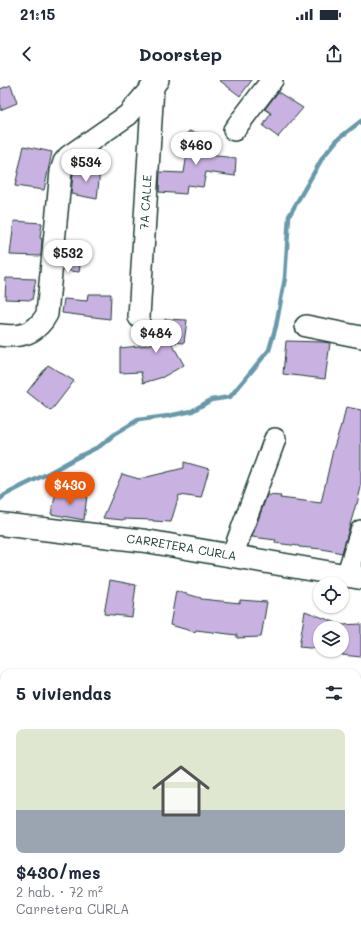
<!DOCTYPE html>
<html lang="es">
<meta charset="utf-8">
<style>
body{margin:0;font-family:Mali,sans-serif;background:#f6f6f7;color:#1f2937;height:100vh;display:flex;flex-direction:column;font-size:15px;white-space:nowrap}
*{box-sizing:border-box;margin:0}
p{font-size:13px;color:#747a83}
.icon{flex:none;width:22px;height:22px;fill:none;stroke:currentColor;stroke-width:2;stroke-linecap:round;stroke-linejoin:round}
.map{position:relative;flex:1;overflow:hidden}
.drawer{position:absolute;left:0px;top:589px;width:361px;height:268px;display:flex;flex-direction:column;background:#fff;border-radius:12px 12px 0 0;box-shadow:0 1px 3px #0004}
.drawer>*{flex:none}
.tools{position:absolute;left:313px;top:497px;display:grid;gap:8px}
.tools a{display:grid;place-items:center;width:36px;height:36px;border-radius:50%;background:#fff;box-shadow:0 1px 3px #0004;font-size:20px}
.price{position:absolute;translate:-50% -34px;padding:0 9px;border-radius:14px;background:#fff;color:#222;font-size:13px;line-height:26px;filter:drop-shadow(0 1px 2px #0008)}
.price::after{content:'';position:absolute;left:50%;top:24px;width:12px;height:9px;margin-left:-6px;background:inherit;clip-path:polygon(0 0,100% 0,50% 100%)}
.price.current{background:#ea580c;color:#fff}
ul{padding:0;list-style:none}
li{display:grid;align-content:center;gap:8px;height:212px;padding:0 16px}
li+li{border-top:1px solid #e0e1e3}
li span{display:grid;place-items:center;height:124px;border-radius:8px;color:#555}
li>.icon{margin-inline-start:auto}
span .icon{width:72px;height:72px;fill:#fffc;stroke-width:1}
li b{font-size:17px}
h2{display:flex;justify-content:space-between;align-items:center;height:48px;padding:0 16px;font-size:17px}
.status{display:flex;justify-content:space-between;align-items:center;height:28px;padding:0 20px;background:#fff;direction:ltr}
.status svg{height:11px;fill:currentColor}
header{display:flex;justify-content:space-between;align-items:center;height:52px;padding:0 16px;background:#fff;font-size:18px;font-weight:700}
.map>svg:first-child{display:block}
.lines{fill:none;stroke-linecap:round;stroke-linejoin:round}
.stream{stroke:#6899aa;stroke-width:4.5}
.building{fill:#c9b2e1;stroke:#1f3d34}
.minor-casing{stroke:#1f3d34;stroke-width:24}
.major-casing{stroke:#1f3d34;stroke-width:25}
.minor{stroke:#fff;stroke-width:21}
.major{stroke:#fff;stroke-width:22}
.labels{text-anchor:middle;stroke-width:3.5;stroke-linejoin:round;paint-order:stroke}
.street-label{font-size:12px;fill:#1f3d34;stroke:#fff}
</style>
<div class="status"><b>21:15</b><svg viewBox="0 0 49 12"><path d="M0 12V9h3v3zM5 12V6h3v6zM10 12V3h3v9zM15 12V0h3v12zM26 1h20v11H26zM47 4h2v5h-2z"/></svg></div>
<header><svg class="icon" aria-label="back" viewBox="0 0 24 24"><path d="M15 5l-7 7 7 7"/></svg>Doorstep<svg class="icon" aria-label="share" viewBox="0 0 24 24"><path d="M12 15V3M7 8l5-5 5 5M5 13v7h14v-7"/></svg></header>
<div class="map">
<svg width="361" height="857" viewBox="0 0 361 857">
<rect width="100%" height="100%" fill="#fff"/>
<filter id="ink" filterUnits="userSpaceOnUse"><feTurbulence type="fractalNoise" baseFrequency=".025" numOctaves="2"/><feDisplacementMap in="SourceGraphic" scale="8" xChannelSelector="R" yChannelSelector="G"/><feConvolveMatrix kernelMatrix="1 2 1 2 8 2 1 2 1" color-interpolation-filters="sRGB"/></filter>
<g filter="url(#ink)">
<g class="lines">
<g class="stream">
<path d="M0,419L5,415L24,405L49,393L74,379L100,366L115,354L138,340L168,336L192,331L211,320L230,317L269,270L276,246L285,198L289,136L323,77L338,59L361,41"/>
<path d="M0,601L4,602"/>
<path d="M357,653L361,654"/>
</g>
</g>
<g class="building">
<path d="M219,0H252L240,16Z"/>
<path d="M11,5L17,23L0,30V9Z"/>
<path d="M278,12L303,28L278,57L263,46L271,33L265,29Z"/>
<path d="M189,51L210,56L208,75L236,78L235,96L206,92L203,107L187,105L186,114L159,112L160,92L184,93L188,67H186Z"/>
<path d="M24,66L52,72L44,110L15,106Z"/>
<path d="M75,88L100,90L97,119L71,114L73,94Z"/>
<path d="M14,141L42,143L40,158L42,159L41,176L10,175Z"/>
<path d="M66,162L83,164L79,192L63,190Z"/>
<path d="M6,198L36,199L32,220L5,219Z"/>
<path d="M88,214H111L110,239L62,233L64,219L87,221Z"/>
<path d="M165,239L187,240L184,263L171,262L184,285L163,297L143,303L141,292L120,293V268L148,265L164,258Z"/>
<path d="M286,261L323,262L330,263L325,299L283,294Z"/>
<path d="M48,285L74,301L51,331L27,312Z"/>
<path d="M346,327L361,330V407L357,424H356L342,473L322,469L299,467V466L275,463L276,460L252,457L267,415L281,416L280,418L321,423L333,370L341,345H342Z"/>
<path d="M184,382L209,389L201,418L179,415L171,442L153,441V440L124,439L123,440L103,438L122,394L139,399L184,388Z"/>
<path d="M56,413L87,415L84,440L51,434Z"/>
<path d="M110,500L136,505L132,537L104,534Z"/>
<path d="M176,511L201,518V519L240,523V520L267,522L261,557L237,558V555L196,550L195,552L170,545Z"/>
<path d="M305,531L342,545L361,544V577L342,575V548H320V569L299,567Z"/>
</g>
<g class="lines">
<g class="minor-casing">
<g id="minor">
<path d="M234,50L272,0"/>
<path id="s1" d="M139,237L153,7"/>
<path d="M306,246L361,257"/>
<path d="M0,255C14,257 29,256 39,245C42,242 45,238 47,234L61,91L64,82L69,76L128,35L158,0"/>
<path d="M232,476L275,359"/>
<path d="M347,496L361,451"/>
<path d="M0,736H4"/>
<path d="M357,759H361"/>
<path d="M357,842H361"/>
<path d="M70,857L71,853"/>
<path d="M135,857V853"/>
<path d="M201,857V853"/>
<path d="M269,857V853"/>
<path d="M333,857V853"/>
</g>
</g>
<g class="major-casing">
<g id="major">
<path id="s2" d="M0,444L146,461L361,498"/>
</g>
</g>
<use href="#minor" class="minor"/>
<use href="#major" class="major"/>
</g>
</g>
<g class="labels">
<g class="street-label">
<text dy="4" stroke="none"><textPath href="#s1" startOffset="115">7A CALLE</textPath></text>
<text dy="4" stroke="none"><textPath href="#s2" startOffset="183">CARRETERA CURLA</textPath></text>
</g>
</g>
</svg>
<div class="tools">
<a><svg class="icon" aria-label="locate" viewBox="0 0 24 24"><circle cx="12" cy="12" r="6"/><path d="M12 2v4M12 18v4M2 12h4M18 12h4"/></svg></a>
<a><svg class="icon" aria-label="layers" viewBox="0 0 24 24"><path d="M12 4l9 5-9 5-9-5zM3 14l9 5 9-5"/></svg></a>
</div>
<b class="price" style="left:196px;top:86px">$460</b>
<b class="price" style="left:86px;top:103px">$534</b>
<b class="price" style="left:68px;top:194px">$532</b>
<b class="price" style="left:156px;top:274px">$484</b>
<b class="price current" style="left:70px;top:426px">$430</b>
<section class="drawer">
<h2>5 viviendas<svg class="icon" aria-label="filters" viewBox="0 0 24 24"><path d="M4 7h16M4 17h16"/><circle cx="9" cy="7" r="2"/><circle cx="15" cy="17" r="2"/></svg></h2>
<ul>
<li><span style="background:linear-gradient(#dfe7d0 65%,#9aa5b1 0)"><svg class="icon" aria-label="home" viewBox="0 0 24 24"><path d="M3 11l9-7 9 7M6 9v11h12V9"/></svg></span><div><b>$430/mes</b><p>2 hab. · 72 m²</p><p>Carretera CURLA</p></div></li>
</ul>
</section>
</div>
